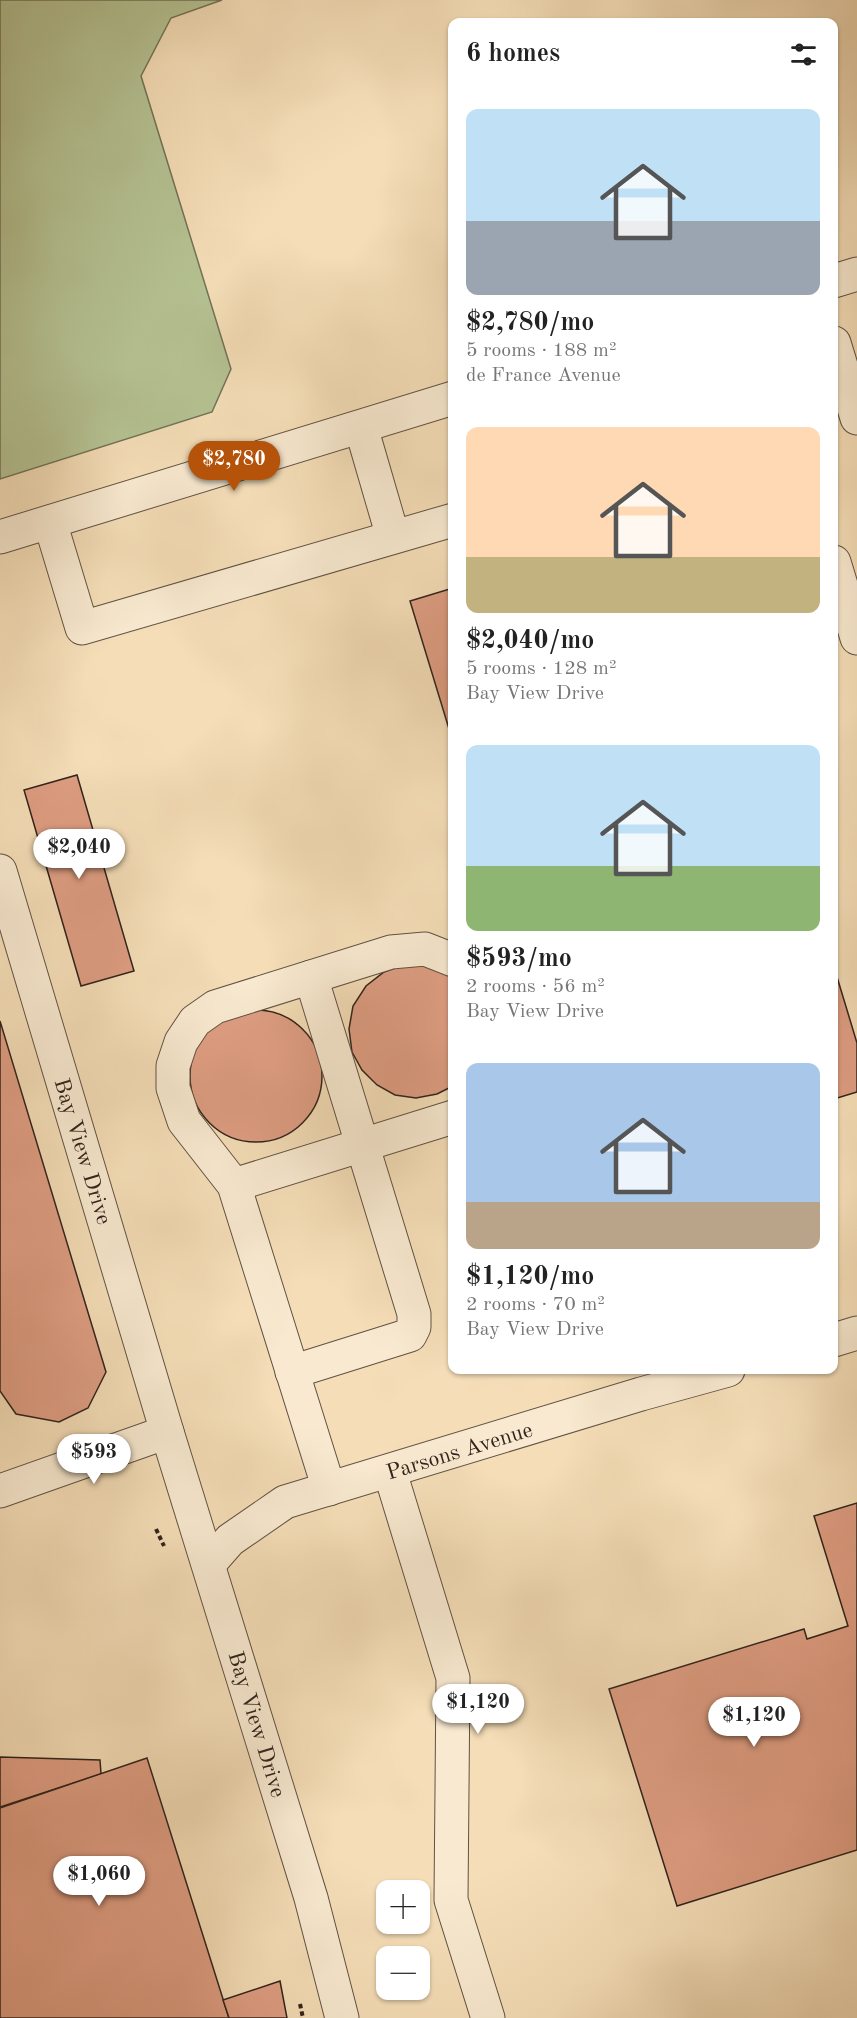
<!DOCTYPE html>
<meta charset="utf-8">
<style>
body{margin:0;font-family:"Old Standard TT",serif;background:#f6f6f6;color:#222;height:100vh;display:flex;flex-direction:column;font-size:22px;white-space:nowrap}
*{box-sizing:border-box;margin:0}
p{font-size:20px;color:#767676}
.icon{flex:none;width:33px;height:33px;fill:none;stroke:currentColor;stroke-width:2;stroke-linecap:round;stroke-linejoin:round}
.map{position:relative;flex:1;overflow:hidden}
.drawer{position:absolute;left:448px;top:18px;width:390px;height:1356px;display:flex;flex-direction:column;background:#fff;border-radius:12px;box-shadow:0 2px 4px #0004}
.drawer>*{flex:none}
.controls{position:absolute;left:376px;top:1880px;display:grid;gap:12px}
.controls a{display:grid;place-items:center;width:54px;height:54px;border-radius:12px;background:#fff;box-shadow:0 2px 4px #0004;font-size:30px}
.price{position:absolute;translate:-50% -51px;padding:0 14px;border-radius:21px;background:#fff;color:#222;font-size:20px;line-height:39px;filter:drop-shadow(0 2px 3px #0008)}
.price::after{content:'';position:absolute;left:50%;top:36px;width:18px;height:14px;margin-left:-9px;background:inherit;clip-path:polygon(0 0,100% 0,50% 100%)}
.price.active{background:#b45309;color:#fff}
ul{padding:0;list-style:none}
li{display:grid;align-content:center;gap:12px;height:318px;padding:0 18px}
li span{display:grid;place-items:center;height:186px;border-radius:12px;color:#555}
li>.icon{margin-inline-start:auto}
span .icon{width:108px;height:108px;fill:#fffc;stroke-width:1}
li b{font-size:26px}
h2{display:flex;justify-content:space-between;align-items:center;height:72px;padding:0 18px;font-size:26px}
.map>svg:first-child{display:block}
.green{fill:#b5c293;stroke:#727258;stroke-width:1.5}
.building{fill:#de9d82;stroke:#30231c;stroke-width:1.5}
.lines{fill:none;stroke-linecap:round;stroke-linejoin:round}
.minor-casing{stroke:#615243;stroke-width:35}
.path{stroke:#30231c;stroke-width:4;stroke-dasharray:4.5 3;stroke-linecap:butt}
.minor{stroke:#f8e9d0;stroke-width:33}
.labels{text-anchor:middle;stroke-width:4.5;stroke-linejoin:round;paint-order:stroke}
.street-label{font-size:22px;fill:#30231c;stroke:#f8e9d0}
</style>
<div class="map">
<svg width="857" height="2018" viewBox="0 0 857 2018">
<rect width="100%" height="100%" fill="#f4ddb7"/>
<filter id="stains"><feTurbulence type="fractalNoise" baseFrequency=".00333" numOctaves="4"/><feColorMatrix values="0 0 0 0 .2 0 0 0 0 .09 0 0 0 0 .02 0 0 0 .5 -.17"/></filter>
<radialGradient id="worn" r=".72"><stop offset=".6" stop-color="#630" stop-opacity="0"/><stop offset="1" stop-color="#630" stop-opacity=".3"/></radialGradient>
<path class="green" d="M0,0H222L171,18L141,76L231,369L212,412L0,479Z"/>
<g class="building">
<path d="M453,588V742L410,601Z"/>
<path d="M77,775L134,971L81,986L24,790Z"/>
<path d="M406,964L429,965L453,976V1086L437,1094L416,1098L395,1095L377,1085L362,1070L352,1052L349,1029L353,1006L366,986L384,972Z"/>
<path d="M834,967L857,1043V1092L834,1099Z"/>
<circle cx="256" cy="1076" r="66"/>
<path d="M0,1021L106,1372L88,1408L59,1422L16,1414L0,1391Z"/>
<path d="M857,1503V1850L677,1906L609,1689L804,1629L807,1639L848,1626L814,1516Z"/>
<path d="M0,1757L100,1760L101,1774L0,1807Z"/>
<path d="M147,1758L229,2018H0V1808Z"/>
<path d="M280,1981L287,2018H229L223,2000Z"/>
</g>
<g class="lines">
<g class="minor-casing">
<g id="minor">
<path d="M834,281L857,274"/>
<path d="M834,343L857,418"/>
<path d="M361,427L393,537"/>
<path d="M50,522L82,628L453,520"/>
<path d="M0,537L453,398"/>
<path d="M834,562L857,638"/>
<path d="M0,871L167,1432L311,1898L342,2018"/>
<path d="M234,1185L453,1117"/>
<path d="M834,1340L857,1333"/>
<path d="M292,1372L410,1335L414,1327V1314L311,977"/>
<path d="M390,1472L453,1678L451,1900L488,2018"/>
<path d="M329,1489L234,1185L184,1121L173,1088V1066L181,1042L195,1021L215,1007L391,952L425,949L453,960"/>
<path d="M0,1491L167,1432"/>
<path d="M209,1564L230,1540L285,1502L641,1394L728,1370"/>
</g>
</g>
<g class="path">
<path d="M156,1529L164,1546"/>
<path d="M300,2004L303,2018"/>
</g>
<use href="#minor" class="minor"/>
</g>
<g class="labels">
<g class="street-label">
<text transform="translate(84 1151) rotate(73)" y="8">Bay View Drive</text>
<text transform="translate(459 1450) rotate(-17)" y="8">Parsons Avenue</text>
<text transform="translate(258 1724) rotate(73)" y="8">Bay View Drive</text>
</g>
</g>
<rect width="100%" height="100%" filter="url(#stains)"/>
<rect width="100%" height="100%" fill="url(#worn)"/>
</svg>
<div class="controls">
<a>+</a>
<a>−</a>
</div>
<b class="price active" style="left:234px;top:492px">$2,780</b>
<b class="price" style="left:79px;top:880px">$2,040</b>
<b class="price" style="left:94px;top:1485px">$593</b>
<b class="price" style="left:478px;top:1735px">$1,120</b>
<b class="price" style="left:754px;top:1748px">$1,120</b>
<b class="price" style="left:99px;top:1907px">$1,060</b>
<section class="drawer">
<h2>6 homes<svg class="icon" aria-label="filters" viewBox="0 0 24 24"><path d="M4 7h16M4 17h16"/><circle cx="9" cy="7" r="2"/><circle cx="15" cy="17" r="2"/></svg></h2>
<ul>
<li><span style="background:linear-gradient(#bfe0f5 60%,#9aa5b1 0)"><svg class="icon" aria-label="home" viewBox="0 0 24 24"><path d="M3 11l9-7 9 7M6 9v11h12V9"/></svg></span><div><b>$2,780/mo</b><p>5 rooms · 188 m²</p><p>de France Avenue</p></div></li>
<li><span style="background:linear-gradient(#ffd9b3 70%,#c2b280 0)"><svg class="icon" aria-label="home" viewBox="0 0 24 24"><path d="M3 11l9-7 9 7M6 9v11h12V9"/></svg></span><div><b>$2,040/mo</b><p>5 rooms · 128 m²</p><p>Bay View Drive</p></div></li>
<li><span style="background:linear-gradient(#bfe0f5 65%,#8fb573 0)"><svg class="icon" aria-label="home" viewBox="0 0 24 24"><path d="M3 11l9-7 9 7M6 9v11h12V9"/></svg></span><div><b>$593/mo</b><p>2 rooms · 56 m²</p><p>Bay View Drive</p></div></li>
<li><span style="background:linear-gradient(#a9c7e8 75%,#b9a48a 0)"><svg class="icon" aria-label="home" viewBox="0 0 24 24"><path d="M3 11l9-7 9 7M6 9v11h12V9"/></svg></span><div><b>$1,120/mo</b><p>2 rooms · 70 m²</p><p>Bay View Drive</p></div></li>
</ul>
</section>
</div>
